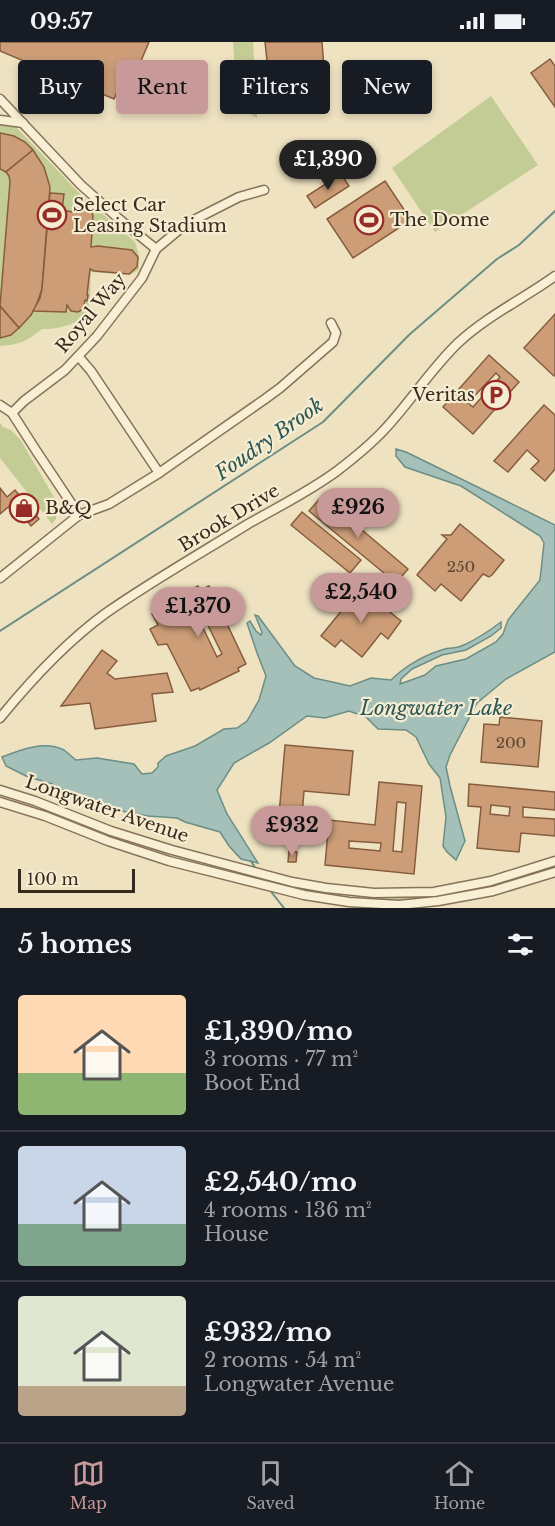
<!DOCTYPE html>
<meta charset="utf-8">
<style>
body{margin:0;font-family:"Libre Baskerville",serif;background:#242831;color:#f1f3f6;height:100vh;display:flex;flex-direction:column;font-size:22px;white-space:nowrap}
*{box-sizing:border-box;margin:0}
p{font-size:20px;color:#9ea1a6}
.icon{flex:none;width:33px;height:33px;fill:none;stroke:currentColor;stroke-width:2;stroke-linecap:round;stroke-linejoin:round}
.map{position:relative;height:866px;overflow:hidden}
.side{display:flex;flex-direction:column;background:#171b24;flex:1}
.side>*{flex:none}
.guide{position:absolute;left:18px;top:18px;width:519px;height:54px;display:flex;gap:12px}
.scale{position:absolute;left:18px;bottom:15px;width:117px;box-sizing:border-box;padding-left:6px;border:3px solid #372a1d;border-top:0;font-size:16px;line-height:21px;white-space:nowrap;color:#372a1d;-webkit-text-stroke:4px #f5ecd1;paint-order:stroke}
.price{position:absolute;translate:-50% -51px;padding:0 14px;border-radius:21px;background:#c89999;color:#111;font-size:20px;line-height:39px;filter:drop-shadow(0 2px 3px #0008)}
.price::after{content:'';position:absolute;left:50%;top:36px;width:18px;height:14px;margin-left:-9px;background:inherit;clip-path:polygon(0 0,100% 0,50% 100%)}
.price.current{background:#222;color:#fff}
ul{padding:0;list-style:none}
li{display:flex;align-items:center;gap:18px;height:150px;padding:0 18px}
li+li{border-top:2px solid #363941}
li span{display:grid;place-items:center;flex:none;width:168px;height:120px;border-radius:6px;color:#555}
li>.icon{margin-inline-start:auto}
span .icon{width:72px;height:72px;fill:#fffc;stroke-width:1}
li b{font-size:26px}
h2{display:flex;justify-content:space-between;align-items:center;height:72px;padding:0 18px;font-size:26px}
.tag{padding:0 21px;border-radius:6px;background:#171b24;box-shadow:0 3px 9px #0003;font-size:21px;line-height:54px}
.tag.current{background:#c89999;color:#111}
.status{display:flex;justify-content:space-between;align-items:center;height:42px;padding:0 30px;background:#171b24;direction:ltr}
.status svg{height:16px;fill:currentColor}
.tabs{display:flex;justify-content:space-around;align-items:center;height:84px;border-top:2px solid #363941;background:#171b24;font-size:16px;color:#9ea1a6}
.tabs a{display:grid;justify-items:center;gap:3px}
.tabs .current{color:#c89999}
.map>svg:first-child{display:block}
.green{fill:#c4cc95}
.water{fill:#a4c0b9;stroke:#6b8e86;stroke-width:1.5}
.lines{fill:none;stroke-linecap:round;stroke-linejoin:round}
.stream{stroke:#6b8e86;stroke-width:2}
.building{fill:#cc9d77;stroke:#875d3e;stroke-width:1.5;fill-rule:evenodd}
.minor-casing{stroke:#877359;stroke-width:11}
.minor{stroke:#f9efd4;stroke-width:8}
.labels{text-anchor:middle;stroke-width:4.5;stroke-linejoin:round;paint-order:stroke}
.number-label{font-size:15px;fill:#5c4734}
.poi-label{font-size:18px;fill:#372a1d;stroke:#f5ecd1;text-anchor:start}
.street-label{font-size:18px;fill:#372a1d;stroke:#f5ecd1}
.water-label{font-size:20px;font-style:italic;fill:#2c5755;stroke:#f5ecd1}
</style>
<div class="status"><b>09:57</b><svg viewBox="0 0 49 12"><path d="M0 12V9h3v3zM5 12V6h3v6zM10 12V3h3v9zM15 12V0h3v12zM26 1h20v11H26zM47 4h2v5h-2z"/></svg></div>
<div class="map">
<svg width="555" height="866" viewBox="0 0 555 866">
<rect width="100%" height="100%" fill="#eee2c1"/>
<g class="green">
<path d="M233,0H253L257,76L238,65Z"/>
<path d="M491,54L538,123L435,190L392,126Z"/>
<path d="M0,80L15,84L81,153L135,200L139,213V226L137,229L130,233L91,230C90,240 91,260 88,268C83,282 55,288 42,287C27,299 19,303 0,304Z"/>
<path d="M0,381L3,385L11,388L20,397L55,457L56,477L52,482L0,416Z"/>
<path d="M555,821V825L501,844L444,856L377,861V856L423,854Z"/>
</g>
<path class="water" d="M396,407L406,410L555,483V610L506,637L477,661L450,713L446,725L450,744L465,799L456,818L447,810L443,804L446,775L440,736L429,722L416,695L406,688L378,687L366,675L349,669L325,676L307,674L269,701L234,721L217,748L227,772L258,821L241,817L229,804L220,790L185,780L177,776L148,774L110,767L70,752L52,742L26,734L6,724L2,715C20,708 44,698 64,708C68,711 72,715 76,718L97,716L134,722L142,732L152,731L158,725V721L166,714L195,704L224,687L237,686L247,679L259,658L266,634L257,611L247,581L250,579L256,589L261,593L262,590L255,573L258,574L295,624L314,636L350,644L371,636L391,638C405,624 426,612 445,607C451,606 458,606 464,603C477,597 489,589 501,580V586L491,594L466,608L442,613L412,627L401,637L400,642L425,633L436,624L466,617L496,600L503,592L508,578L540,538L544,501L540,494L461,444L405,425L396,414Z"/>
<g class="lines">
<g class="stream">
<path d="M0,589L323,380L410,292L497,217L519,203L555,169"/>
<path d="M251,819L256,827"/>
<path d="M269,847L284,866"/>
</g>
</g>
<g class="building">
<path d="M0,0H149L138,26L129,22L114,57L0,9Z"/>
<path d="M265,0H322L325,40L270,45Z"/>
<path d="M550,17L555,24V65L531,31Z"/>
<path d="M0,91L14,94L25,100L33,108L6,130L0,127Z"/>
<path d="M33,108L44,125L50,145L42,247L36,264L31,273L19,286L0,264L10,140L9,134L6,130Z"/>
<path d="M341,132L349,144L315,166L307,154Z"/>
<path d="M385,139L411,178L353,216L327,177Z"/>
<path d="M50,151L64,152L62,168L73,170V164L85,165L92,170L93,174L91,205L98,204L132,208L138,215L137,225L129,232L94,229L90,227L87,253H88L87,259L85,258L83,267L78,270L71,269L67,263L66,270L33,269L40,256L42,247Z"/>
<path d="M0,264L19,286L11,293L0,296Z"/>
<path d="M555,272V333L554,334L524,306Z"/>
<path d="M489,313L519,340L473,392L443,365ZM496,331L500,335L473,365L468,361Z"/>
<path d="M544,363L555,373V427L545,439L531,427L539,419L527,408L508,430L494,419Z"/>
<path d="M0,446L7,455L15,448L39,477L31,484L13,461L0,472Z"/>
<path d="M322,454L408,527L396,541L309,469Z"/>
<path d="M302,470L361,518L350,531L291,483Z"/>
<path d="M460,482L504,518L492,533L489,535L483,532L461,559L441,542L435,549L417,533L447,497L442,493H451Z"/>
<path d="M198,544L200,548L209,544L246,622L238,626L239,629L200,648L199,646L191,649L167,602L158,603L150,587L158,583L152,572L161,567L159,563ZM197,561L222,612L217,615L192,563Z"/>
<path d="M360,546L401,579L388,597L381,591L362,615L341,598L335,605L321,594Z"/>
<path d="M102,608L117,619L107,631L115,637L167,631L173,650L152,652L156,679L95,687L90,661L61,664Z"/>
<path d="M500,675L542,679L538,725L481,720L484,682L499,683Z"/>
<path d="M285,703L353,709L349,753L304,749L300,798L277,796Z"/>
<path d="M379,740L422,744L414,832L325,823L329,778L375,783ZM397,760L406,761L402,810L393,809ZM349,799L381,801L380,809L349,806Z"/>
<path d="M469,742L555,750V768L523,765V775L555,777V794L521,791L519,810L477,806L481,765L468,764ZM491,763L510,765L509,774L490,772Z"/>
<path d="M289,809L297,810L296,820H288Z"/>
</g>
<g class="lines">
<g class="minor-casing">
<g id="minor">
<path d="M0,57L81,143L118,176L156,207"/>
<path d="M0,78L23,81"/>
<path d="M79,315L91,329L159,431"/>
<path d="M0,363L12,371L37,410L79,473"/>
<path d="M12,371L24,359L65,328L97,294L142,236L156,207L186,182L239,155L264,148"/>
<path d="M0,536L79,473L109,462L159,431L265,357L280,346L333,300L336,291L331,281"/>
<path d="M0,676C31,638 66,600 106,571C152,539 201,511 248,482C278,465 310,449 337,429C354,416 371,402 385,387C411,359 431,327 458,301C487,274 523,257 555,234"/>
<path d="M0,748L35,759L111,789L172,808L292,840L326,846L374,851L434,850L491,839L555,819"/>
<path d="M0,760L45,774L108,799L169,819L304,853L349,860L399,863L438,859L493,849L555,830"/>
</g>
</g>
<use href="#minor" class="minor"/>
</g>
<defs>
<g id="stadium-ring" transform="scale(1.5)"><circle r="9.5" fill="#f5ecd1" stroke="#972b28" stroke-width="1.5"/><path d="M0-5a6.5 5 0 1 0 0 10a6.5 5 0 1 0 0-10ZM-3.5-1.8h7v3.6h-7Z" fill="#972b28"/></g>
<g id="parking-ring" transform="scale(1.5)"><circle r="9.5" fill="#f5ecd1" stroke="#972b28" stroke-width="1.5"/><path d="M-3.5-5.5H1a3.5 3.5 0 0 1 0 7H-1V5.5H-3.5ZM-1-3.4V-.6H.8a1.4 1.4 0 0 0 0-2.8Z" fill="#972b28"/></g>
<g id="shop-ring" transform="scale(1.5)"><circle r="9.5" fill="#f5ecd1" stroke="#972b28" stroke-width="1.5"/><path d="M-5-2.5h2.3a2.7 3.5 0 0 1 5.4 0H5L5.5 6h-11ZM-1.5-2.5h3a1.5 2.3 0 0 0-3 0Z" fill="#972b28"/></g>
</defs>
<g fill-rule="evenodd">
<use href="#stadium-ring" x="52" y="173"/>
<use href="#stadium-ring" x="369" y="178"/>
<use href="#parking-ring" x="496" y="353"/>
<use href="#shop-ring" x="24" y="466"/>
</g>
<g class="labels">
<g class="number-label">
<text x="461" y="530">250</text>
<text x="511" y="706">200</text>
</g>
<g class="poi-label">
<text x="73" y="169">Select Car<tspan x="73" dy="21">Leasing Stadium</tspan></text>
<text x="390" y="184">The Dome</text>
<text x="475" y="359" text-anchor="end">Veritas</text>
<text x="45" y="472">B&amp;Q</text>
</g>
<g class="street-label">
<text transform="translate(91 271) rotate(-50)" y="6">Royal Way</text>
<text transform="translate(229 476) rotate(-31)" y="6">Brook Drive</text>
<text transform="translate(107 767) rotate(19)" y="6">Longwater Avenue</text>
</g>
<g class="water-label">
<text transform="translate(269 397) rotate(-35)" y="7">Foudry Brook</text>
<text x="436" y="673">Longwater Lake</text>
</g>
</g>
</svg>
<div class="scale">100 m</div>
<b class="price current" style="left:328px;top:149px">£1,390</b>
<b class="price" style="left:358px;top:497px">£926</b>
<b class="price" style="left:361px;top:582px">£2,540</b>
<b class="price" style="left:198px;top:596px">£1,370</b>
<b class="price" style="left:292px;top:815px">£932</b>
<div class="guide">
<a class="tag">Buy</a>
<a class="tag current">Rent</a>
<a class="tag">Filters</a>
<a class="tag">New</a>
</div>
</div>
<section class="side">
<h2>5 homes<svg class="icon" aria-label="filters" viewBox="0 0 24 24"><path d="M4 7h16M4 17h16"/><circle cx="9" cy="7" r="2"/><circle cx="15" cy="17" r="2"/></svg></h2>
<ul>
<li><span style="background:linear-gradient(#ffd9b3 65%,#8fb573 0)"><svg class="icon" aria-label="home" viewBox="0 0 24 24"><path d="M3 11l9-7 9 7M6 9v11h12V9"/></svg></span><div><b>£1,390/mo</b><p>3 rooms · 77 m²</p><p>Boot End</p></div></li>
<li><span style="background:linear-gradient(#c9d6e8 65%,#7fa58c 0)"><svg class="icon" aria-label="home" viewBox="0 0 24 24"><path d="M3 11l9-7 9 7M6 9v11h12V9"/></svg></span><div><b>£2,540/mo</b><p>4 rooms · 136 m²</p><p>House</p></div></li>
<li><span style="background:linear-gradient(#dfe7d0 75%,#b9a48a 0)"><svg class="icon" aria-label="home" viewBox="0 0 24 24"><path d="M3 11l9-7 9 7M6 9v11h12V9"/></svg></span><div><b>£932/mo</b><p>2 rooms · 54 m²</p><p>Longwater Avenue</p></div></li>
</ul>
</section>
<nav class="tabs">
<a class="current"><svg class="icon" aria-label="map" viewBox="0 0 24 24"><path d="M3 6l6-2 6 2 6-2v14l-6 2-6-2-6 2zM9 4v14M15 6v14"/></svg>Map</a>
<a><svg class="icon" aria-label="saved" viewBox="0 0 24 24"><path d="M7 4h10v16l-5-4-5 4z"/></svg>Saved</a>
<a><svg class="icon" aria-label="home" viewBox="0 0 24 24"><path d="M3 11l9-7 9 7M6 9v11h12V9"/></svg>Home</a>
</nav>
